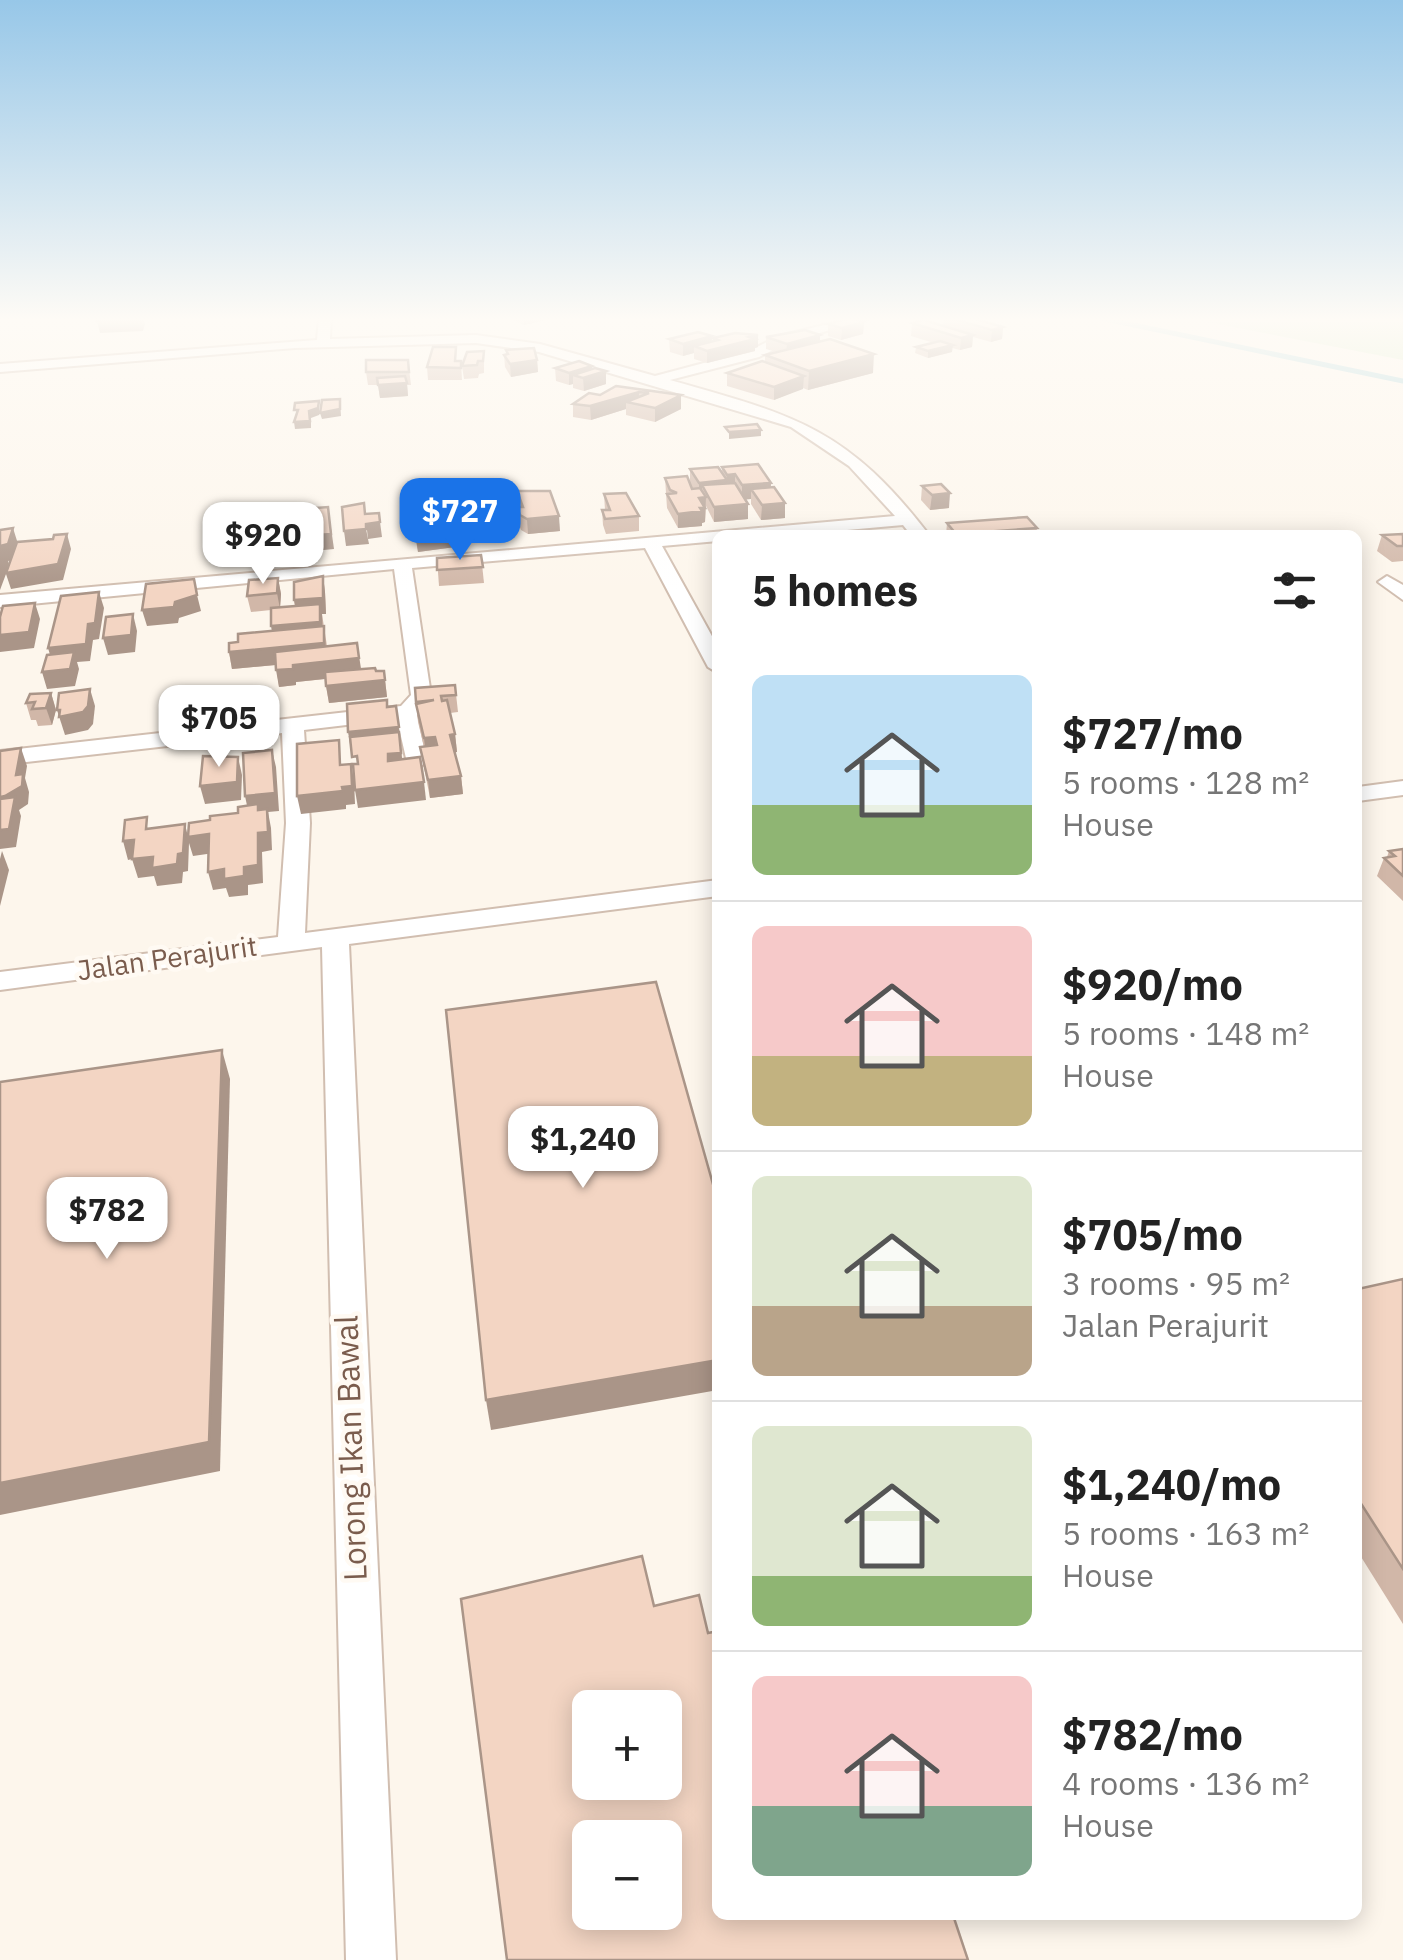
<!DOCTYPE html>
<meta charset="utf-8">
<style>
body{margin:0;font-family:"IBM Plex Sans",sans-serif;background:#f6f6f6;color:#222;height:100vh;display:flex;flex-direction:column;font-size:38px;white-space:nowrap}
*{box-sizing:border-box;margin:0}
p{font-size:32px;color:#767676}
.icon{flex:none;width:55px;height:55px;fill:none;stroke:currentColor;stroke-width:2;stroke-linecap:round;stroke-linejoin:round}
.map{position:relative;flex:1;overflow:hidden}
.sheet{position:absolute;left:712px;top:530px;width:650px;height:1390px;display:flex;flex-direction:column;background:#fff;border-radius:15px;box-shadow:0 5px 25px #0003}
.sheet>*{flex:none}
.tools{position:absolute;left:572px;top:1690px;display:grid;gap:20px}
.tools a{display:grid;place-items:center;width:110px;height:110px;border-radius:15px;background:#fff;box-shadow:0 5px 25px #0003;font-size:50px}
.price{position:absolute;translate:-50% -85px;padding:0 22px;border-radius:20px;background:#fff;color:#222;font-size:32px;line-height:65px;filter:drop-shadow(0 2px 5px #0008)}
.price::after{content:'';position:absolute;left:50%;top:60px;width:30px;height:22px;margin-left:-15px;background:inherit;clip-path:polygon(0 0,100% 0,50% 100%)}
.price.selected{background:#1a73e8;color:#fff}
ul{padding:0;list-style:none}
li{display:flex;align-items:center;gap:30px;height:250px;padding:0 40px}
li+li{border-top:2px solid #e0e0e0}
li span{display:grid;place-items:center;flex:none;width:280px;height:200px;border-radius:15px;color:#555}
li>.icon{margin-inline-start:auto}
span .icon{width:120px;height:120px;fill:#fffc;stroke-width:1}
li b{font-size:42px}
h2{display:flex;justify-content:space-between;align-items:center;height:120px;padding:0 40px;font-size:42px}
.map>svg:first-child{display:block}
.green{fill:#d8ecc9}
.lines{fill:none;stroke-linecap:round;stroke-linejoin:round}
.stream{stroke:#a5d3da;stroke-width:5}
.minor-casing{stroke:#d1beb0;stroke-width:4}
.minor{fill:#fff;fill-rule:evenodd}
.wall{fill:#d1b7a8}
.shaded-wall{fill:#aa9588}
.building{fill:#f3d5c3;stroke:#aa9588;stroke-width:2.5;fill-rule:evenodd}
.labels{text-anchor:middle;stroke-width:9;stroke-linejoin:round;paint-order:stroke}
.street-label{font-size:28px;fill:#7a5c4d;stroke:#fffaf3}
.near-street-label{font-size:32px;fill:#7a5c4d;stroke:#fffaf3}
</style>
<div class="map">
<svg width="1403" height="1960" viewBox="0 0 1403 1960">
<rect width="100%" height="100%" fill="#fdf6ec"/>
<path class="green" d="M1187,318H1403V360Z"/>
<g class="lines">
<path class="stream" d="M1100,318L1403,381"/>
<g class="minor-casing">
<g id="minor">
<path d="M319,318H331L330,339L476,335L540,344L655,376L749,351L779,336L852,318H871L789,342L759,357L670,380C794,415 847,428 929,535H911L903,525L791,535H718V541L662,546L718,647V673L708,667L645,548L412,568L431,695L424,712L417,715L427,762L416,769L408,767L397,719L304,730L310,823L305,933L718,880V896L349,944L396,1960H346L322,947L0,990V972L278,937L286,823L282,733L0,765V751L401,706L411,695L394,569L0,607V595L895,516L849,466L791,427L539,352L476,343L295,348L0,372V364L317,340Z"/>
<path d="M1387,576L1403,585V600L1378,582Z"/>
<path d="M1403,781V795L1358,801V787Z"/>
</g>
</g>
<use href="#minor" class="minor"/>
</g>
<g class="wall">
<path d="M508,318H555L524,325Z"/>
<path d="M944,318H972L1003,327L1002,339L991,342L973,337L972,347L960,350L952,348V352L928,358L915,353L916,347L934,343L911,336L912,323L943,326Z"/>
<path d="M864,322L863,334L841,340L828,336V324Z"/>
<path d="M766,337L820,341L873,373L808,390L803,388L774,400L727,386V373L765,362V355L776,352L766,349Z"/>
<path d="M713,338L758,347L755,348V351L707,363L694,359V353L683,356L670,352L669,339L712,342Z"/>
<path d="M484,351V373L479,374L478,378L464,379L462,366Z"/>
<path d="M504,355L537,360L538,372L511,377L505,367Z"/>
<path d="M408,360L411,385H407L408,396L380,398L378,385H368L366,372Z"/>
<path d="M461,361L462,380H428L427,367Z"/>
<path d="M592,366V369L606,371V384L584,391L573,388V384L569,385L556,381L555,368Z"/>
<path d="M616,386L681,395V409L655,422L626,415V409L591,420L573,417V404L600,395Z"/>
<path d="M722,467L771,483V487L785,518L761,520L751,504V499H746L748,504V519L714,522L706,506L705,522L702,523V526L678,528L667,508L665,478L693,489L690,484V469L722,472Z"/>
<path d="M922,486L949,508L930,510L921,500Z"/>
<path d="M477,488L484,525L478,529L461,530L454,517H452L455,547L418,552L410,509L432,507L430,492Z"/>
<path d="M517,491L560,531L528,534L521,530L518,522Z"/>
<path d="M604,494L639,516V531L606,534L603,525L602,510H605Z"/>
<path d="M947,523L1037,528L1036,535H946Z"/>
<path d="M1403,534V561L1392,562L1377,551L1382,535Z"/>
<path d="M481,555L484,583L439,586L437,558Z"/>
<path d="M323,576L325,592L326,614H322L327,646L361,669L376,671H384L387,697L329,703L325,679L296,682V685L279,687L276,665L232,669L229,652L238,642L272,631L271,610L251,612L247,596L278,578L281,594L280,607L295,606L294,600Z"/>
<path d="M455,685L458,712L450,713L455,734L457,752H455L461,776L463,794L430,798L420,747H424L418,722L415,688Z"/>
<path d="M51,693L56,710L52,725L38,726L36,720H31L26,703Z"/>
<path d="M1403,849V901L1377,876L1384,858L1387,857L1389,851Z"/>
<path d="M1403,1279V1624L1358,1552V1289Z"/>
</g>
<g class="shaded-wall">
<path d="M143,318L145,324L143,331L100,333L97,321Z"/>
<path d="M524,318H555L524,325Z"/>
<path d="M864,322L863,334L841,340L842,328Z"/>
<path d="M1003,327L1002,339L991,342L992,330Z"/>
<path d="M758,335V347L755,348V351L707,363V351Z"/>
<path d="M820,335V347L786,356L787,344Z"/>
<path d="M973,335L972,347L960,350L961,338Z"/>
<path d="M712,336V349L694,346V353L683,356V344Z"/>
<path d="M953,345L952,352L928,358V351Z"/>
<path d="M874,354L873,373L808,390L809,371Z"/>
<path d="M537,360L538,372L511,377L510,364Z"/>
<path d="M592,366V375L606,371V384L584,391L583,378L573,375V384L569,385V373Z"/>
<path d="M804,376L803,389L774,400V387Z"/>
<path d="M407,383L408,396L380,398L378,385Z"/>
<path d="M639,392V405L626,402V409L591,420L590,406Z"/>
<path d="M681,395V409L655,422V408Z"/>
<path d="M340,399L341,416L322,419L320,413Z"/>
<path d="M319,401V415L311,418V428L295,429L294,422L309,411Z"/>
<path d="M761,430V436L729,439V432Z"/>
<path d="M735,474V488L702,485V497H699V483L726,480L727,475Z"/>
<path d="M771,483L770,497L751,489V499L742,500V485Z"/>
<path d="M950,493L949,508L930,510L932,495Z"/>
<path d="M706,497L705,522L702,523V526L678,528V514L699,498Z"/>
<path d="M452,502L454,517L434,518L432,504Z"/>
<path d="M364,503L366,524L380,522L382,537L368,539Z"/>
<path d="M785,503V518L761,520L762,505Z"/>
<path d="M748,504V519L714,522V507Z"/>
<path d="M328,507L334,549L293,553L290,537Z"/>
<path d="M483,511L484,525L478,529L461,530L459,515Z"/>
<path d="M251,516L254,531L253,557L228,560L225,544Z"/>
<path d="M559,516L560,531L528,534L527,519Z"/>
<path d="M13,528L18,544L13,560L8,561L9,566L67,534L71,549L63,580L11,589L6,574L0,590V546Z"/>
<path d="M366,529L369,544L346,546L344,531Z"/>
<path d="M453,532L455,547L418,552L416,537Z"/>
<path d="M323,576L325,592L326,614H322L323,638L274,643L271,626L297,617L294,600Z"/>
<path d="M278,578L281,594L280,609L277,593Z"/>
<path d="M99,592L104,608L99,639L93,640L90,661L77,662L79,669L75,686L47,689L42,672L53,665L48,648L88,624Z"/>
<path d="M197,595L201,611L179,618L178,623L147,626L142,610Z"/>
<path d="M35,603L40,619L34,648L0,652V635Z"/>
<path d="M133,614L137,631L135,652L108,655L103,638Z"/>
<path d="M324,626L327,660L232,669L229,652Z"/>
<path d="M357,643L362,675L296,682V685L279,687L276,670Z"/>
<path d="M385,680L387,697L329,703L326,686Z"/>
<path d="M90,689L95,706L93,724L88,730L65,735L57,710Z"/>
<path d="M51,693L56,710L52,725L46,708Z"/>
<path d="M396,706L401,745L403,771L351,750L348,732Z"/>
<path d="M455,734L457,752L452,753L450,735Z"/>
<path d="M435,737L437,754L426,756L424,738Z"/>
<path d="M21,748L27,766L25,778L29,792L28,804L19,810L21,816L16,847L0,849V797L16,775Z"/>
<path d="M272,750L276,767L279,811L268,812L271,828L272,850L262,852L263,883L248,885V895L229,897L226,888L213,890L208,872L244,867L249,815L245,796Z"/>
<path d="M238,757L242,775L241,800L205,804L200,786Z"/>
<path d="M351,764L354,781L355,804L346,805V809L301,814L297,796L342,787Z"/>
<path d="M461,776L463,794L430,798L428,780Z"/>
<path d="M424,782L426,800L358,808L355,790Z"/>
<path d="M185,824L188,837L209,834L214,853L193,856L189,843L188,871L183,872L182,883L157,886L154,876L138,878L132,859L128,860L123,841L134,840L178,854Z"/>
<path d="M2,851L9,870L0,906V859Z"/>
<path d="M222,1050L230,1079L220,1471L0,1515V1483Z"/>
<path d="M718,1360V1390L491,1430L486,1400Z"/>
</g>
<g class="building">
<path d="M98,318H140V319L97,321Z"/>
<path d="M851,318L864,322L842,328L828,324Z"/>
<path d="M950,318H972L1003,327L992,330Z"/>
<path d="M924,320L973,335L961,338L912,323Z"/>
<path d="M805,330L820,335L787,344L766,337Z"/>
<path d="M698,332L712,336L683,344L669,339Z"/>
<path d="M735,333L758,335L749,337L755,339L707,351L694,346L718,340L713,338Z"/>
<path d="M830,339L874,354L809,371L765,355Z"/>
<path d="M940,341L953,345L928,351L916,347Z"/>
<path d="M433,347H456L455,361H461V368L427,367Z"/>
<path d="M534,348L537,360L510,364L504,355L508,354L506,350Z"/>
<path d="M484,351L483,361H478L477,365L462,366L467,352Z"/>
<path d="M366,360H408L409,372H366Z"/>
<path d="M579,361L592,366L569,373L555,368Z"/>
<path d="M762,361L804,376L774,387L727,373Z"/>
<path d="M595,368L606,371L583,378L573,375Z"/>
<path d="M405,376L407,383L378,385L377,378Z"/>
<path d="M616,386L681,395L655,408L626,402L649,393L639,392L590,406L573,404L589,393L600,395Z"/>
<path d="M340,399V409L320,413L322,400Z"/>
<path d="M319,401L318,408L309,411L310,421L294,422L298,410H294L295,403Z"/>
<path d="M757,424L761,430L729,432L725,427Z"/>
<path d="M758,464L771,483L742,485L735,474L727,475L722,467Z"/>
<path d="M718,467L727,480L699,483L690,469Z"/>
<path d="M687,476L692,489L700,488L706,497L699,498L705,508H700L702,511L678,514L667,494L677,493L670,490L665,478Z"/>
<path d="M735,483L748,504L714,507L702,485Z"/>
<path d="M941,484L950,493L932,495L922,486Z"/>
<path d="M774,487L785,503L762,505L751,489Z"/>
<path d="M477,488L483,511L476,514L459,515L452,502L432,504L430,492Z"/>
<path d="M517,491H550L559,516L527,519L520,515L517,507H523Z"/>
<path d="M626,493L639,516L605,519L602,510H610L604,494Z"/>
<path d="M364,503L365,514L379,513L380,522L366,524V529L344,531L342,507Z"/>
<path d="M446,506L451,512L453,532L416,537L410,509Z"/>
<path d="M328,507L331,534L290,537L289,510Z"/>
<path d="M251,516L250,542L225,544L227,518Z"/>
<path d="M1027,517L1037,528L956,534L947,523Z"/>
<path d="M13,528L8,544L0,546V530Z"/>
<path d="M67,534L58,564L6,573L17,542L53,539L54,535Z"/>
<path d="M1403,534V546H1397L1382,535Z"/>
<path d="M481,555L483,567L437,570V558Z"/>
<path d="M323,576V598L294,600V582Z"/>
<path d="M278,578L277,593L247,596L249,580Z"/>
<path d="M194,579L197,595L175,602L174,607L142,610L146,584Z"/>
<path d="M99,592L95,623L88,624L86,644L48,648L61,596Z"/>
<path d="M35,603L29,632L0,635V617L3,606Z"/>
<path d="M320,604V622L271,626V608Z"/>
<path d="M133,614L131,635L103,638L106,617Z"/>
<path d="M324,626V643L229,652V643L238,642V634Z"/>
<path d="M357,643L359,658L293,665V669L276,670L275,652Z"/>
<path d="M74,652L70,669L42,672L47,655Z"/>
<path d="M375,668L376,671H384L385,680L326,686L325,672Z"/>
<path d="M455,685L456,695L441,696L442,701L447,700L455,734L450,735L461,776L428,780L420,747L437,745L435,737L424,738L416,704L434,700L416,702L415,688Z"/>
<path d="M90,689L88,706L83,712L59,717L60,710H57L59,693Z"/>
<path d="M51,693L46,708L32,709L35,702L26,703L30,694Z"/>
<path d="M387,700V707L396,706L399,727L348,732L347,704Z"/>
<path d="M399,732L401,753L388,754V761L420,757L424,782L355,790L353,764H358L357,756L352,757L350,737Z"/>
<path d="M339,740L340,765L351,764L352,786L342,787L343,791L297,796V744Z"/>
<path d="M21,748L16,775L23,774L22,786L5,796L0,797V751Z"/>
<path d="M272,750L275,793L245,796L243,753Z"/>
<path d="M203,756L238,757L237,782L200,786Z"/>
<path d="M15,797L9,829L0,830V799Z"/>
<path d="M258,804V810L267,809L268,832L258,833V865L244,867V876L224,879V869L208,872L209,834L188,837L189,823L210,820V816L238,813V807Z"/>
<path d="M147,817L146,829L185,824L183,853L178,854L177,864L152,868L153,857L132,859L134,840L123,841L125,820Z"/>
<path d="M1403,849V876L1384,858L1395,856L1389,851Z"/>
<path d="M656,982L718,1202V1360L486,1400L446,1010Z"/>
<path d="M222,1050L209,1442L0,1483V1082Z"/>
<path d="M1403,1279V1569L1358,1499V1289Z"/>
<path d="M642,1556L654,1606L699,1595L708,1633L718,1631V1915H953L968,1960H507L461,1599ZM590,1708H665V1782H590ZM590,1838H665V1912H590Z"/>
</g>
<linearGradient id="sky" x2="0" y2="1"><stop stop-color="#97c7e8"/><stop offset="0.54" stop-color="#fefbf6"/><stop offset="1" stop-color="#fefbf6" stop-opacity="0"/></linearGradient>
<rect width="1403" height="592" fill="url(#sky)"/>
<g class="labels">
<g class="street-label">
<text transform="translate(167 958) rotate(-8)" y="10">Jalan Perajurit</text>
</g>
<g class="near-street-label">
<text transform="translate(351 1448) rotate(-92)" y="11">Lorong Ikan Bawal</text>
</g>
</g>
</svg>
<div class="tools">
<a>+</a>
<a>−</a>
</div>
<b class="price selected" style="left:460px;top:563px">$727</b>
<b class="price" style="left:263px;top:587px">$920</b>
<b class="price" style="left:219px;top:770px">$705</b>
<b class="price" style="left:583px;top:1191px">$1,240</b>
<b class="price" style="left:107px;top:1262px">$782</b>
<section class="sheet">
<h2>5 homes<svg class="icon" aria-label="filters" viewBox="0 0 24 24"><path d="M4 7h16M4 17h16"/><circle cx="9" cy="7" r="2"/><circle cx="15" cy="17" r="2"/></svg></h2>
<ul>
<li><span style="background:linear-gradient(#bfe0f5 65%,#8fb573 0)"><svg class="icon" aria-label="home" viewBox="0 0 24 24"><path d="M3 11l9-7 9 7M6 9v11h12V9"/></svg></span><div><b>$727/mo</b><p>5 rooms · 128 m²</p><p>House</p></div></li>
<li><span style="background:linear-gradient(#f6c9c9 65%,#c2b280 0)"><svg class="icon" aria-label="home" viewBox="0 0 24 24"><path d="M3 11l9-7 9 7M6 9v11h12V9"/></svg></span><div><b>$920/mo</b><p>5 rooms · 148 m²</p><p>House</p></div></li>
<li><span style="background:linear-gradient(#dfe7d0 65%,#b9a48a 0)"><svg class="icon" aria-label="home" viewBox="0 0 24 24"><path d="M3 11l9-7 9 7M6 9v11h12V9"/></svg></span><div><b>$705/mo</b><p>3 rooms · 95 m²</p><p>Jalan Perajurit</p></div></li>
<li><span style="background:linear-gradient(#dfe7d0 75%,#8fb573 0)"><svg class="icon" aria-label="home" viewBox="0 0 24 24"><path d="M3 11l9-7 9 7M6 9v11h12V9"/></svg></span><div><b>$1,240/mo</b><p>5 rooms · 163 m²</p><p>House</p></div></li>
<li><span style="background:linear-gradient(#f6c9c9 65%,#7fa58c 0)"><svg class="icon" aria-label="home" viewBox="0 0 24 24"><path d="M3 11l9-7 9 7M6 9v11h12V9"/></svg></span><div><b>$782/mo</b><p>4 rooms · 136 m²</p><p>House</p></div></li>
</ul>
</section>
</div>
